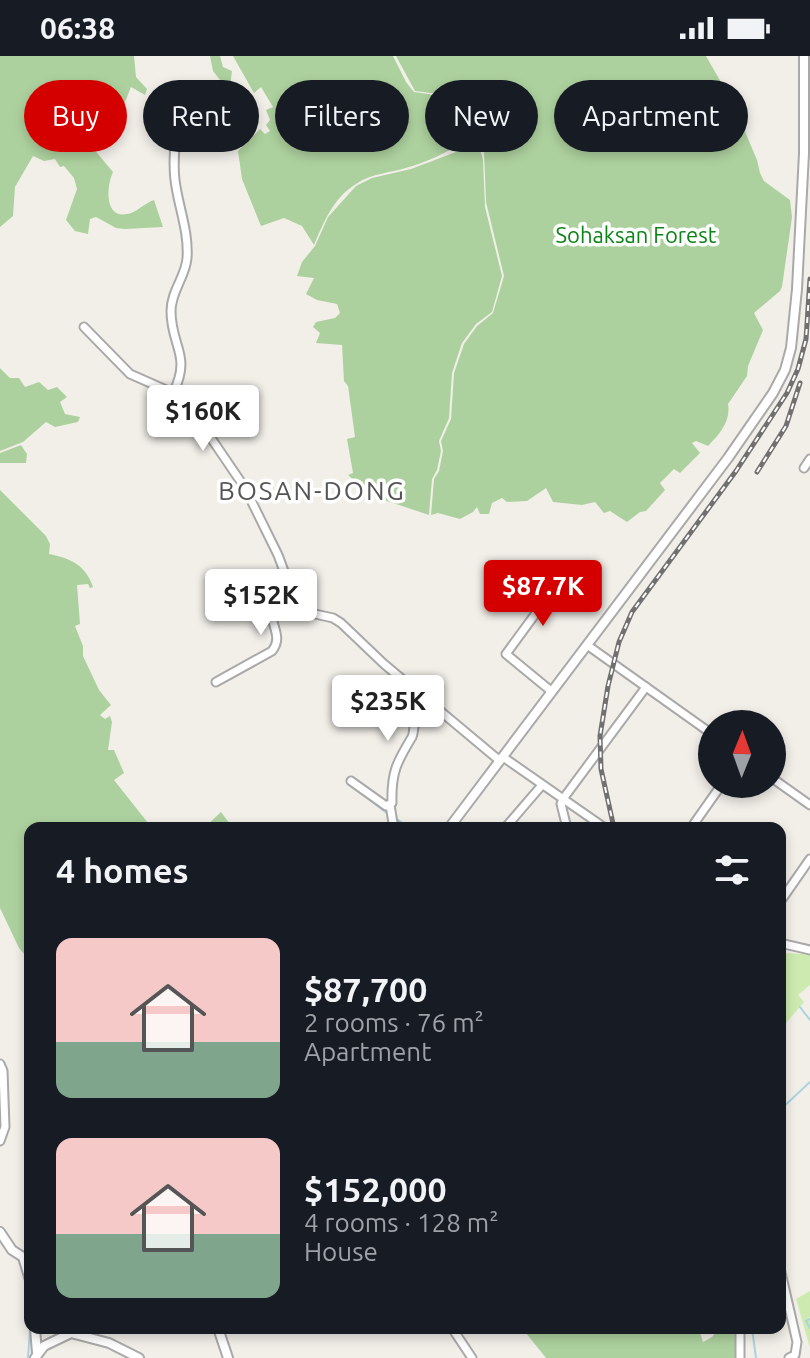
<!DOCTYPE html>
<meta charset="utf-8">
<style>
body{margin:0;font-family:Ubuntu,sans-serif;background:#20242c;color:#f1f3f6;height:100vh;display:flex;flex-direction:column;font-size:30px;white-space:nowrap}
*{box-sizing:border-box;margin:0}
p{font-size:26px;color:#9ea1a6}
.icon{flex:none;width:44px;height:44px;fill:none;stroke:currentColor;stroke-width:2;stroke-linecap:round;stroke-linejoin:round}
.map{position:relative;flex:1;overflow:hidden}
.details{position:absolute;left:24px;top:766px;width:762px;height:512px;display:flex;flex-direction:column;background:#171b24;border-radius:16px;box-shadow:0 4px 12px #0003}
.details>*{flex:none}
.guide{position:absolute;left:24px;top:24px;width:762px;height:72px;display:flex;gap:16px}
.needle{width:52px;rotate:1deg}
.tools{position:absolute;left:698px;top:654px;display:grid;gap:16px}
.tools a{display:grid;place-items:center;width:88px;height:88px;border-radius:50%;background:#171b24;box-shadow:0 4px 12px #0003;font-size:40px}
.price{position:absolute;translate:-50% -68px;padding:0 18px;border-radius:8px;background:#fff;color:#222;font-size:26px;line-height:52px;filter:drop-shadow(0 2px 4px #0008)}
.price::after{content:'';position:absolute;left:50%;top:48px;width:24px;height:18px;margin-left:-12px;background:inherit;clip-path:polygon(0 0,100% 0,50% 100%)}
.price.current{background:#d40000;color:#fff}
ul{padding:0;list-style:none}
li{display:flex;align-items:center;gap:24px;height:200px;padding:0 32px}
li span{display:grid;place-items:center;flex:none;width:224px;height:160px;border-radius:16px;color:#555}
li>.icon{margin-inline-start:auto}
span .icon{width:96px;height:96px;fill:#fffc;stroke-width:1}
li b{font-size:34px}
h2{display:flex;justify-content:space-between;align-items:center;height:96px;padding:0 32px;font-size:34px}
.chip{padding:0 28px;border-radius:36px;background:#171b24;box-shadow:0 4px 12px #0003;font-size:28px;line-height:72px}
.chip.current{background:#d40000;color:#fff}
.status{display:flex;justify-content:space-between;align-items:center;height:56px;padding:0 40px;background:#171b24;direction:ltr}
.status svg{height:22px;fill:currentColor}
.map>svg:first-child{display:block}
.grass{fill:#cdebb0}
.forest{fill:#add19e}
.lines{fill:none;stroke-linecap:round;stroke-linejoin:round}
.stream{stroke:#aad3df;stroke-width:2}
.minor-casing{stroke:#a9a9a9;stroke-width:11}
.tertiary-casing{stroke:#a9a9a9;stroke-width:12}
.minor{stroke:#fff;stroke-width:7}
.tertiary{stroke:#fff;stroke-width:8}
.rail-casing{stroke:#707070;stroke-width:5}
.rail{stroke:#fff;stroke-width:2;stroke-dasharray:6;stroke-linecap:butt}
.labels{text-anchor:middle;stroke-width:7;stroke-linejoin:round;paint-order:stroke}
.park-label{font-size:22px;fill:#0c8416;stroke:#fff}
.quarter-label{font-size:26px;letter-spacing:2px;fill:#555;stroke:#fff}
</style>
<div class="status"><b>06:38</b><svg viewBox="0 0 49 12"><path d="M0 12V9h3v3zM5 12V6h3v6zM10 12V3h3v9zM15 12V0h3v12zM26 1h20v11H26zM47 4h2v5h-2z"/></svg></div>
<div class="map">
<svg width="810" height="1302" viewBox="0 0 810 1302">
<rect width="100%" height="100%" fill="#f2efe9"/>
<g class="grass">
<path d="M780,897L810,898V929L798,939L804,946L780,974Z"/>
<path d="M810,1235V1261L805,1265L810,1264V1292L796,1243Z"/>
</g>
<g class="forest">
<path d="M0,0H134L136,21L147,33L145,39L131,31L125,46L110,44C109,58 109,65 97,73L93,92L113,116C106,131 104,166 131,157C139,154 145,147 154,144L163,171L125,173L116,172L96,161L90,163L88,178L75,175L66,164L77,133L74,122L64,110L60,111L55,103L44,105L33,100L15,131L13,160L0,171Z"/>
<path d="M210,0H220L223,11L232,15L229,37H221L223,28L213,15Z"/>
<path d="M233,0H393L406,26L414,36C445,39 463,47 476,77C453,93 436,103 409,111C391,117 372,117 356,128C333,142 324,166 314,189L302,170L284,162L261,170L242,123L238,95L260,73L265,78L270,75L266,69L270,64L266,54L273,51L261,31L254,37Z"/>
<path d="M396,0H706L734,49L757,104L760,117L764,125L790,144L792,161L782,231L780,235L754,257L763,274L748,310L747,320L728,348C731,365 720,378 708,390L696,385L692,387L700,397L680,417L674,413L660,427L665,434L646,455L640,456L627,466L610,455L604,457L595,446L582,449L553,446L546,432L527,445L507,446L502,442L492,447L489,458H480L477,451L473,456L460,463L438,457L431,459L434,423L439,415L443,395L441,385L451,363L454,317L464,288L477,270L493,257L504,220L486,146L484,95L472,59L456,46L439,38L415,35Z"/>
<path d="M476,79L483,104L485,151L502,220L492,256L476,268L462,287L452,317L449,362L439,385L441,395L437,414L432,423L429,459L372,440L348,419L353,417L347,383L355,381L348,330L344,325L342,289L316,287L320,277L313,271L316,266L335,262L340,257L337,248L317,244L306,238L314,222L297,220L302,206L315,190L328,161L356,130L372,122L411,113L456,96Z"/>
<path d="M0,312L10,322H19L25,331L39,326L48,334L57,331L67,341L60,346L65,358L80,361L78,366L55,371L46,366L23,386L0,395Z"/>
<path d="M21,389L27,398L26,407H0V397Z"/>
<path d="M0,434L46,480L50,488L49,498C70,502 86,509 93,531L90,532L88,528L77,529L80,568L75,570L83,590V600L99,634L111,649L100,659L105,663L110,660L112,666L108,694H114L124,717L114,724L152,772H30V905L19,892L0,852Z"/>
<path d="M221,756L233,772H204Z"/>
<path d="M522,1272H703L700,1276L703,1286L712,1281L719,1272H736L735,1302H546Z"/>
</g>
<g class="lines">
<g class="stream">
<path d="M357,734L388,758"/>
<path d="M393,760L409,772"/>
<path d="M800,951L810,964"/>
<path d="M780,1054L810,1026"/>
<path d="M810,1263L806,1265L810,1272"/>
<path d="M752,1272L756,1302"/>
<path d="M28,1302L30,1272"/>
</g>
<g class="minor-casing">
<g id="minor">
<path d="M84,271L130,318L173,337L192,354L245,432L278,499L297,550L306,556L333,562L341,567L384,608L500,705"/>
<path d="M173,337C192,299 171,291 171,255C171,235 186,220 187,202C189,175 178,150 175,124C172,100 177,73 179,50"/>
<path d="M804,412L810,403"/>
<path d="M540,520L550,538L506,598L551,635"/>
<path d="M587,589L712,678"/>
<path d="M216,626L272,595C281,584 275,575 272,562L297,550"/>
<path d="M503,701L605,772"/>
<path d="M772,722L810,749"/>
<path d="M351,725L386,750L392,747C391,716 397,706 412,681C414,677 413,672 415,668C417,661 426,653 431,647"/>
<path d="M390,749L393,767L398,772"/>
<path d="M505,772L542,729"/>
<path d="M567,772L561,748L563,743L646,631"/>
<path d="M691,772L722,728"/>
<path d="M780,846L810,803"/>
<path d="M780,887L810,894"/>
<path d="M0,1008L3,1015L5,1071L0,1085"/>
<path d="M780,1212L797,1286L795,1299L789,1302"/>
<path d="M452,1272L472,1302"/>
<path d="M740,1272V1302"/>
</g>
</g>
<g class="tertiary-casing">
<g id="tertiary">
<path d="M449,772L728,402L773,337L785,314L791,292L797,233L804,97V0"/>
<path d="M0,1176L12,1194L23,1201L30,1224"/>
<path d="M35,1272L37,1297"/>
<path d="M218,1272L228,1302"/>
<path d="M35,1302L44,1290L71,1277L109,1287L139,1302"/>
</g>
</g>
<use href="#minor" class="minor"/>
<use href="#tertiary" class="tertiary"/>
<g class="rail-casing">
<g id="rail">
<path d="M757,416L786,370L800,327"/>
<path d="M614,772L601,713L600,680L608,630L619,586L632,556L736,415L787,337L798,313L806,283L810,223"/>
</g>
</g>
<use href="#rail" class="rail"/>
</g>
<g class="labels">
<g class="park-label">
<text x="636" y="187">Sohaksan Forest</text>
</g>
<g class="quarter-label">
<text x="312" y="444">BOSAN-DONG</text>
</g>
</g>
</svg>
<div class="tools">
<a><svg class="needle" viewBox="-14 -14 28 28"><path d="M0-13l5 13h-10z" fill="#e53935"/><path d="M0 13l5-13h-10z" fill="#9ea1a6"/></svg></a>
</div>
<b class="price" style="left:203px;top:397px">$160K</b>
<b class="price current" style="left:543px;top:572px">$87.7K</b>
<b class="price" style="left:261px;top:581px">$152K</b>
<b class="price" style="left:388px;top:687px">$235K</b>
<div class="guide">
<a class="chip current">Buy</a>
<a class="chip">Rent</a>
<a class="chip">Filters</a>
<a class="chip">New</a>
<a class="chip">Apartment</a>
</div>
<section class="details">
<h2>4 homes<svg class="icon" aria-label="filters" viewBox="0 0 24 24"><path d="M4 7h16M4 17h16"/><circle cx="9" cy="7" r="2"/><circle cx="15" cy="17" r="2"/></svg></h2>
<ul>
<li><span style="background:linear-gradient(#f6c9c9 65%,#7fa58c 0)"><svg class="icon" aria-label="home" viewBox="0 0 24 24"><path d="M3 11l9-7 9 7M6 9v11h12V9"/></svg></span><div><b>$87,700</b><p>2 rooms · 76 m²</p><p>Apartment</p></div></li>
<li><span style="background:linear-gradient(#f6c9c9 60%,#7fa58c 0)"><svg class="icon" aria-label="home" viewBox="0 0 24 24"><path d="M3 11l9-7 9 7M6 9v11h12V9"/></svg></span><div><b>$152,000</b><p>4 rooms · 128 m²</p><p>House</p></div></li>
</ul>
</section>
</div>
